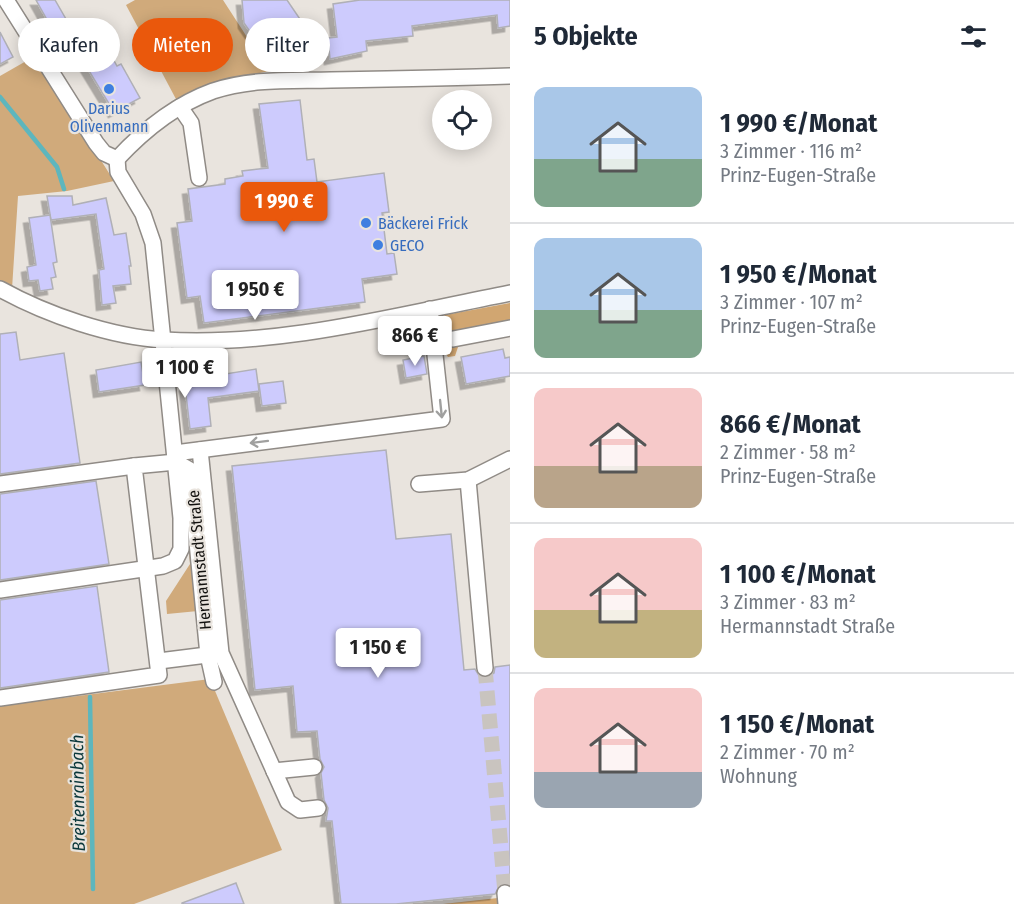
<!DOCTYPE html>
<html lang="de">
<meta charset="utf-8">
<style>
body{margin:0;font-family:"Fira Sans Condensed",sans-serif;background:#f2f2f3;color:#1f2937;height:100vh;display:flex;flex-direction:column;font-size:22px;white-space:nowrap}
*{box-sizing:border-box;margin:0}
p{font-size:20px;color:#747a83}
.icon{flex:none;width:33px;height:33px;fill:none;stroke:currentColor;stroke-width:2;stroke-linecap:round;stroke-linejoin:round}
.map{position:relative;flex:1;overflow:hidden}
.panel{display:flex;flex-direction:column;background:#fff;width:504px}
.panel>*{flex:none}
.hud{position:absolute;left:18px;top:18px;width:402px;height:54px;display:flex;gap:12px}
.buttons{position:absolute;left:432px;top:90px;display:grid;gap:12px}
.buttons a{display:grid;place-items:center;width:60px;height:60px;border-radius:50%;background:#fff;box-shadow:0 3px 15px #0003;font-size:30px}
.price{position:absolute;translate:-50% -51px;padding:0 14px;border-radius:6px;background:#fff;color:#222;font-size:20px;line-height:39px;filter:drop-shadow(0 2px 3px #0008)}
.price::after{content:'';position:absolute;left:50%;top:36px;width:18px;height:14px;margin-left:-9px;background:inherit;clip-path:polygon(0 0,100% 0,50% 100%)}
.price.active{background:#ea580c;color:#fff}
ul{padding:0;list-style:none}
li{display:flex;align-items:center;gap:18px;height:150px;padding:0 24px}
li+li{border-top:2px solid #e0e1e3}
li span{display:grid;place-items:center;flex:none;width:168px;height:120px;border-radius:12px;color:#555}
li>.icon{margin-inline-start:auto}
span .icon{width:72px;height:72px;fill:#fffc;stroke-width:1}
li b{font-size:26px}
h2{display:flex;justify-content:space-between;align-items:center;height:72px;padding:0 24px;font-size:26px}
.pill{padding:0 21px;border-radius:27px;background:#fff;box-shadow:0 3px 15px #0003;font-size:21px;line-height:54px}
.pill.active{background:#ea580c;color:#fff}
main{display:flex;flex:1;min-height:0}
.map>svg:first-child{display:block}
.green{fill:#d0aa7b}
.forest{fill:#d1a671}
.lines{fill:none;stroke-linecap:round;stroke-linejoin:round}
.stream{stroke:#5db6bd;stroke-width:4.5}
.building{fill:#cdcbfd;stroke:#b0b0b6;stroke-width:1.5;filter:url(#shadow)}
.minor-tunnel{stroke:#c9c4bf;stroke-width:15;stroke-dasharray:15 8;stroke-linecap:butt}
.minor-casing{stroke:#908b86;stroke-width:18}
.minor{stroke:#fff;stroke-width:15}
.oneway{stroke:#a0a09f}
.shop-dot{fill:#3f7fe0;stroke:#e9e4de;stroke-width:2}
.labels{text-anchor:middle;stroke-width:4.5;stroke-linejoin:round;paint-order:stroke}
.shop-label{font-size:16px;fill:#366cbe;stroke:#e9e4de;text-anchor:start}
.street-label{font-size:16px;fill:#12110f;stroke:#e9e4de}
.water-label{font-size:18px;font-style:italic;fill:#0a373a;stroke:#e9e4de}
</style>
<main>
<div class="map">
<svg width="510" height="904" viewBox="0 0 510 904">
<defs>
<filter id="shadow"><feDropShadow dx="-5.5" dy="5.5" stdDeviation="0" flood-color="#0004"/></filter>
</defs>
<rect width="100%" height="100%" fill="#e9e4de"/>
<g class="green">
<path d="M135,0H223L269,71L208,84L177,101L126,5Z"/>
<path d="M35,56L114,181L67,191L18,196L12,289L0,281V76Z"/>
<path d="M184,490L198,611L167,614L166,601L190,564Z"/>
<path d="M210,679L282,850L134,904H0V706Z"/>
</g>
<g class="forest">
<path d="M510,303V321L459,331L460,341L455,356L448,357L444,351L440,321L445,315Z"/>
<path d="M498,898V904H443Z"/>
</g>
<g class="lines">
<g class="stream">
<path d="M0,97L57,167L64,189"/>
<path d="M90,697L93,889"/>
</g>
</g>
<g class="building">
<path d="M36,0H55L70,26L55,34Z"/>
<path d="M242,0H287L304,25L307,51L267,56L244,23Z"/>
<path d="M360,0H510V26L498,28L497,15L412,26L413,36L366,41L367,51L330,59L328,38L337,37L333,4Z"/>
<path d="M0,32L13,57L0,64Z"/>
<path d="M107,48L117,66L121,64L140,98L114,112L83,61Z"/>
<path d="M300,100L307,160L314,159L317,182L384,173L389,212L382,213L387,254L394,253L397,274L362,279L365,302L204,323L200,296L187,298L177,223L192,221L188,189L225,184V179L243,176L242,171L268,168L259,104Z"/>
<path d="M47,196H72L73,205L106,198L114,235L126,233L131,266H129L131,284L113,286L116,303L102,305L99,270L104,269L96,214L51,220Z"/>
<path d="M50,215L57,262L53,263L56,277L51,278L53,289L40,291L38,280L29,281L27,267L36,265L29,218Z"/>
<path d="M16,332L20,360L64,353L80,463L0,474V334Z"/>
<path d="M503,349L505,358L510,357V376L466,384L461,357Z"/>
<path d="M424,356L427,374L406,378L403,360Z"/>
<path d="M141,362L145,385L99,392L96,370Z"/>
<path d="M256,369L259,391L208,398L211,426L190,429L185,386L226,381L225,374Z"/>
<path d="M283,381L286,403L262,406L259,384Z"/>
<path d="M386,450L396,539L451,534L464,670L475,669L480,677L486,678L494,673L495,667L510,665V885H500L495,894L396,904H341L332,821H326L328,808L324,800L321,773L324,767L320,759L317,731L297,732L293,686L255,690L232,466Z"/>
<path d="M96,481L109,564L0,580V494Z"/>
<path d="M97,586L109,672L0,688V600Z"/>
<path d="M236,883L244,904H182V903Z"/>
</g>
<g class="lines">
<path class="minor-tunnel" d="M485,668L505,893"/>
<g class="minor-casing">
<g id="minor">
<path d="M6,0L96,143L104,153L117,159"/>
<path d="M180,107L191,123L199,178"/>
<path d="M117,159C143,131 177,104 213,91C252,78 291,81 331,80C391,79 451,78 510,76"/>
<path d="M0,289C47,315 111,337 164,340C281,347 397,315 510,293"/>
<path d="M453,339L510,328"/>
<path d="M200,450L221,653L288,802L300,810L318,808"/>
<path d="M175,453L442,419L430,309"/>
<path d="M468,480L485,668"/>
<path d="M0,484L134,466"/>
<path d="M419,484L468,480L510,459"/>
<path d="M0,590L163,566L175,561L181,549V518L153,243L143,214L118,172L117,159"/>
<path d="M159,661L215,654"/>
<path d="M0,698L159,675L134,466L176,462L190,470L208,655L214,682"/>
<path d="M274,771L314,767"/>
<path d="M505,893L506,904"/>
</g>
</g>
<use href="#minor" class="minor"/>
</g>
<defs><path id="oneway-shaft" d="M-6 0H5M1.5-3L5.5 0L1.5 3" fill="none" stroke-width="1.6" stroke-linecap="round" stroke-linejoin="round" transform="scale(1.5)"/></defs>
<g class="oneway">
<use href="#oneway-shaft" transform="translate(441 409) rotate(84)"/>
<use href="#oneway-shaft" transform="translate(259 442) rotate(173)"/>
</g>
<g class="shop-dot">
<circle cx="109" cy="89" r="6"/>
<circle cx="366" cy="223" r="6"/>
<circle cx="378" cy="245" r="6"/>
</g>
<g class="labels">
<g class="shop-label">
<text x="109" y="114" text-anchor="middle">Darius<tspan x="109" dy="18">Olivenmann</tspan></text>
<text x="378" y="229">Bäckerei Frick</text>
<text x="390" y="251">GECO</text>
</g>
<g class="street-label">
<text transform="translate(199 560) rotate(-95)" y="6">Hermannstadt Straße</text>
</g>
<g class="water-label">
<text transform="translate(78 793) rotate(-91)" y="6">Breitenrainbach</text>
</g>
</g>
</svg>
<div class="buttons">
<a><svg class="icon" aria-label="locate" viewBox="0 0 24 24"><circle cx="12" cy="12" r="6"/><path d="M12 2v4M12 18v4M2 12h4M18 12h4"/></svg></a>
</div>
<b class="price active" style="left:284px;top:233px">1 990 €</b>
<b class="price" style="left:255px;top:321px">1 950 €</b>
<b class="price" style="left:415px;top:367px">866 €</b>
<b class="price" style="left:185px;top:399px">1 100 €</b>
<b class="price" style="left:378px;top:679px">1 150 €</b>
<div class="hud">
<a class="pill">Kaufen</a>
<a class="pill active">Mieten</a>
<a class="pill">Filter</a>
</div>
</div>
<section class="panel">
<h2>5 Objekte<svg class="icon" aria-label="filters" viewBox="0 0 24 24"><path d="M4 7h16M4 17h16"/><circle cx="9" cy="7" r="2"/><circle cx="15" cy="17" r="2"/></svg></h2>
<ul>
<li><span style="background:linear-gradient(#a9c7e8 60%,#7fa58c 0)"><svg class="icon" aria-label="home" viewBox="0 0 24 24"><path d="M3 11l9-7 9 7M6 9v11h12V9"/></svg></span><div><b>1 990 €/Monat</b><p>3 Zimmer · 116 m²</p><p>Prinz-Eugen-Straße</p></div></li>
<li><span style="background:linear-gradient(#a9c7e8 60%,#7fa58c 0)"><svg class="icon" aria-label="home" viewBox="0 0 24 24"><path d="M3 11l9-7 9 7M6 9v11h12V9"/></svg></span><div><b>1 950 €/Monat</b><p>3 Zimmer · 107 m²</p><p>Prinz-Eugen-Straße</p></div></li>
<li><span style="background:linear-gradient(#f6c9c9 65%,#b9a48a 0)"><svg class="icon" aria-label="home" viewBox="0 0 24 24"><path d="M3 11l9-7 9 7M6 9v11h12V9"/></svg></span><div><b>866 €/Monat</b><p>2 Zimmer · 58 m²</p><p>Prinz-Eugen-Straße</p></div></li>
<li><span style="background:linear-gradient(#f6c9c9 60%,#c2b280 0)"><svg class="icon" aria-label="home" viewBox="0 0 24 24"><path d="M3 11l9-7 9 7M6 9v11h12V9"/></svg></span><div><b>1 100 €/Monat</b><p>3 Zimmer · 83 m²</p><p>Hermannstadt Straße</p></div></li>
<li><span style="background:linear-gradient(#f6c9c9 70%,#9aa5b1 0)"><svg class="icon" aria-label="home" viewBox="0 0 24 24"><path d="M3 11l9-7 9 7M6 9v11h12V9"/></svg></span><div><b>1 150 €/Monat</b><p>2 Zimmer · 70 m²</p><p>Wohnung</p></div></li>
</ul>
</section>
</main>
